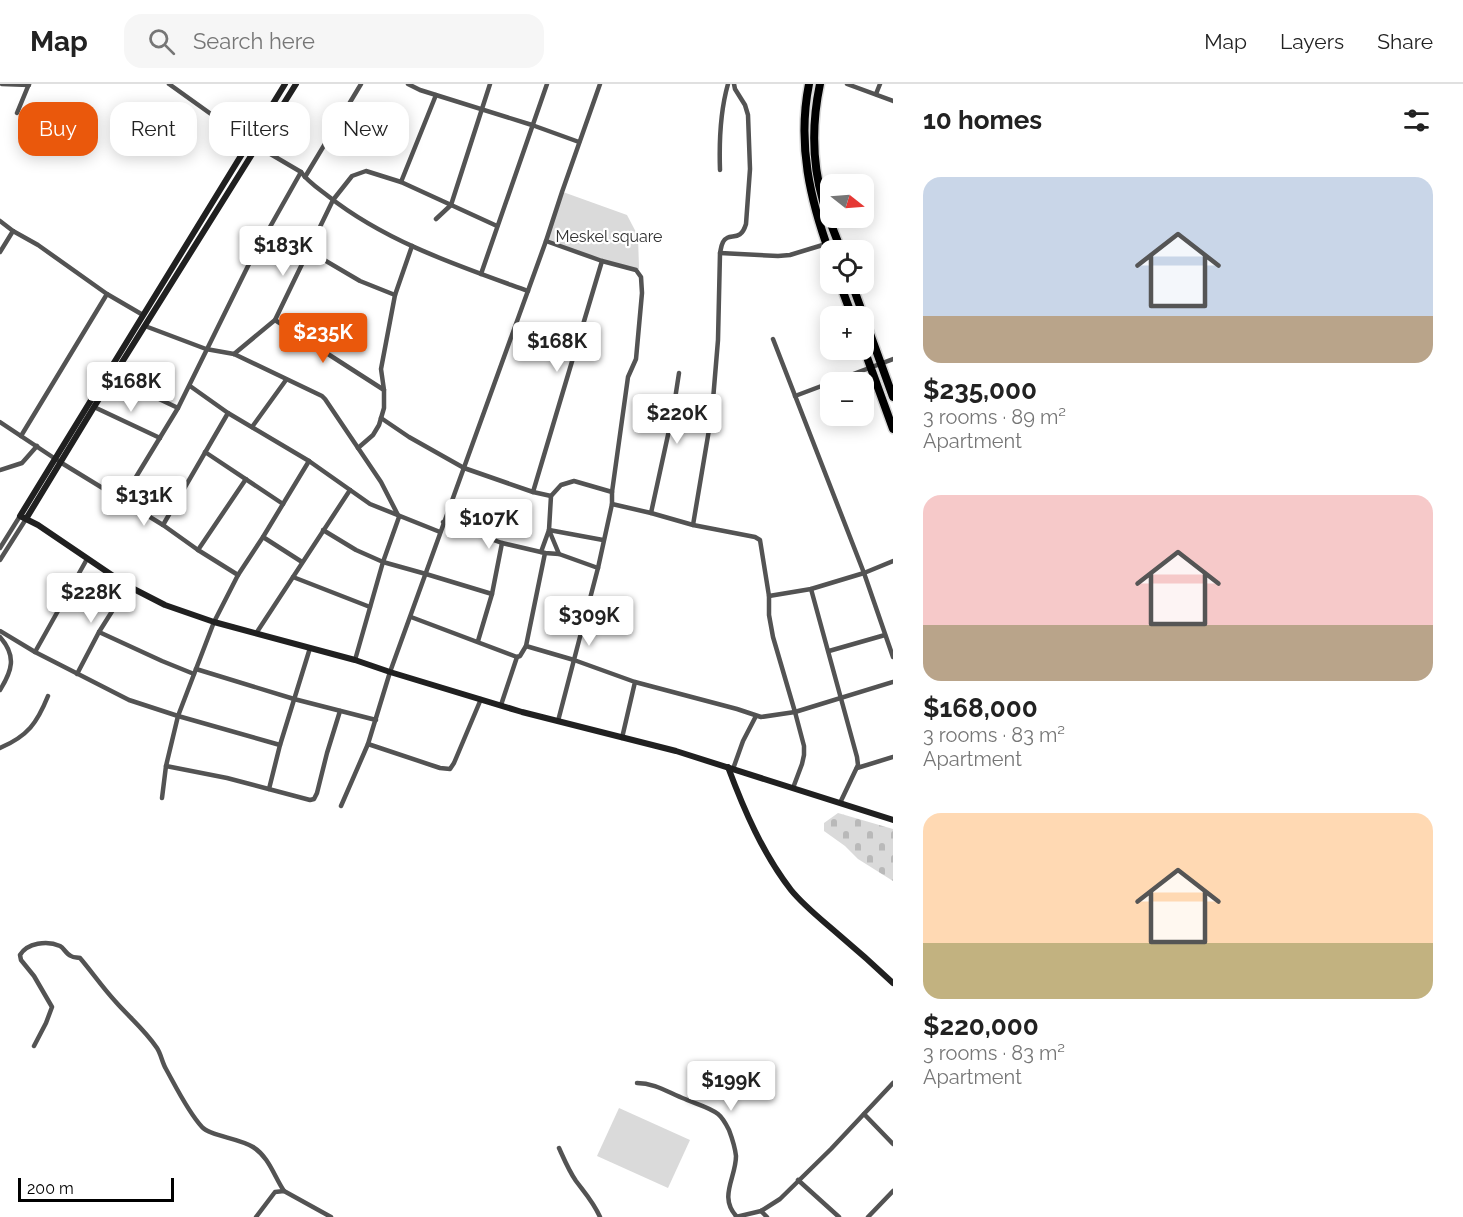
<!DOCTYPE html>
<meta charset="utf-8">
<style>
body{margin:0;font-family:Raleway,sans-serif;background:#f6f6f6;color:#222;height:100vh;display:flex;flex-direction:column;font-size:22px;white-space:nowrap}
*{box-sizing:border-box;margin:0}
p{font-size:20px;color:#767676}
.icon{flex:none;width:33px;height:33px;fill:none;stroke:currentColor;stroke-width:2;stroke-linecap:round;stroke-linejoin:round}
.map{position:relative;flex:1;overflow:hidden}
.details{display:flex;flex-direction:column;background:#fff;width:570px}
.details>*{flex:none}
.top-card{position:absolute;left:18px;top:18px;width:570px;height:54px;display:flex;gap:12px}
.needle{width:39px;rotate:107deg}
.fabs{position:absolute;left:820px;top:90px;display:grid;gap:12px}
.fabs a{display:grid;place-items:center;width:54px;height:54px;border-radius:12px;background:#fff;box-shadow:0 3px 15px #0003;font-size:30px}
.scale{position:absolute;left:18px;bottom:15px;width:156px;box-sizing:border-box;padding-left:6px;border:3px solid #000;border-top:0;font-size:16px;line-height:21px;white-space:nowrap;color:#000;-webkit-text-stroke:4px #fff;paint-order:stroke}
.price{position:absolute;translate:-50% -51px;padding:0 14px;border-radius:6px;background:#fff;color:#222;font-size:20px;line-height:39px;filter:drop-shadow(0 2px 3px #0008)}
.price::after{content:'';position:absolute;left:50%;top:36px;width:18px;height:14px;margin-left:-9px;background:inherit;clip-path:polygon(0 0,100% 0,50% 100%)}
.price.active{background:#ea580c;color:#fff}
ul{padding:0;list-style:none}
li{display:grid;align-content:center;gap:12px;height:318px;padding:0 30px}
li span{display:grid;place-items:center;height:186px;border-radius:18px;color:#555}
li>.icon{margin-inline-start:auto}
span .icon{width:108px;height:108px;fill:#fffc;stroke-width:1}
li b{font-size:26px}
h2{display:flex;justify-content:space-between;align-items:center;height:72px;padding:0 30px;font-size:26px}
.chip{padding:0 21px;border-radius:18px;background:#fff;box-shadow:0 3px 15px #0003;font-size:21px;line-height:54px}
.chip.active{background:#ea580c;color:#fff}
header{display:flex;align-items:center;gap:36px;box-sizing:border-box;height:84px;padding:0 30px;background:#fff;border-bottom:2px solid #e0e0e0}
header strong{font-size:28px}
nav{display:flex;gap:33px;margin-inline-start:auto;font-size:21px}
.search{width:420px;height:54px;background:#f6f6f6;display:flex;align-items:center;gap:15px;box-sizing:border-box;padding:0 21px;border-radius:18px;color:#767676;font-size:22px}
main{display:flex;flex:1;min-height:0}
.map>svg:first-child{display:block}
.green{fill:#dadada}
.cemetery{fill:url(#cemetery-stones)}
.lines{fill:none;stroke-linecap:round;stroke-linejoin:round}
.highway-casing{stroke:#dbdbdb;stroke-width:11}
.street{stroke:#535353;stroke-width:4.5}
.secondary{stroke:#202020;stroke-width:6}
.highway{stroke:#000;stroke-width:8}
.labels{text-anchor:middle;stroke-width:4.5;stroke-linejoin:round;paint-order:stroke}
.park-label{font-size:16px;fill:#313131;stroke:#fff}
</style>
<header>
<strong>Map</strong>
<div class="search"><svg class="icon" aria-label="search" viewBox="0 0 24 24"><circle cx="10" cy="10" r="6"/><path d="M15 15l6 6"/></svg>Search here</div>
<nav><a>Map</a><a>Layers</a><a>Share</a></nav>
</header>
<main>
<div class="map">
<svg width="893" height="1133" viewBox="0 0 893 1133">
<defs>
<pattern id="cemetery-stones" width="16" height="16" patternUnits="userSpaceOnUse" patternTransform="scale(1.5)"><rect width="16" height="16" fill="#dadada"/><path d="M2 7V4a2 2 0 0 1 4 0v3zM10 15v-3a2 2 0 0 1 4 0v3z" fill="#b9b9b9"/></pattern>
</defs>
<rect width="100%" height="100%" fill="#fff"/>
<g class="green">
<path d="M563,108L627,131L638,152L639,185L628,186L546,156Z"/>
<path d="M619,1024L690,1056L668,1104L597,1072Z"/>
</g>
<path class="cemetery" d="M838,729L893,745V797L858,775L845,762L824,747V739Z"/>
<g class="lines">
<g class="highway-casing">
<g id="highway">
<path d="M809,0C797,60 810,116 831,173"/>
<path d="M820,0C812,38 812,79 823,117C828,134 835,150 841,166"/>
<path d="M840,200L852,232"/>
<path d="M852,200L893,313"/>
<path d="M864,265L893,345"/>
</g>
</g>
<g class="street">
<path d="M2,0L29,1"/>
<path d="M169,0L250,58L301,88C308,98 319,105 328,112C386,158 459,182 528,207"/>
<path d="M408,0L420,6L532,41L579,58"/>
<path d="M847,0L893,17"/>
<path d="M876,10L880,0"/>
<path d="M17,29L29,0"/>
<path d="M720,86C719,57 720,28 728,0"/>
<path d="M305,93L361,0"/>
<path d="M401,98L436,11"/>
<path d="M436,135L451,121L490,0"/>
<path d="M0,137L13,147L38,161L107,210L143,231"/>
<path d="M546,157L602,177L636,186L641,193L642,209L636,275L628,293L612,408V420L598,484L558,637"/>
<path d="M309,167L360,197L395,211"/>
<path d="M0,168L13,147"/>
<path d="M720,169L778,172L790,171L826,160"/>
<path d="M481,190L547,0"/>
<path d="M275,236L384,306"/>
<path d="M145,242L206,265L234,270L322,312L325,315L381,398L399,433L383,478L355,576"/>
<path d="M773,255L864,489L893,573"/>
<path d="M234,270L275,236L333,116L352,92L366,87L401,98L497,142"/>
<path d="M113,293L178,324"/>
<path d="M190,302L228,329L309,377L370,420L440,448"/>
<path d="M795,312L893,275"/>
<path d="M94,323L160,354"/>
<path d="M381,334L409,353L464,384L533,408L551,412"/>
<path d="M0,338L60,378L163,441L198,466L238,491"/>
<path d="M252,343L286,296"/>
<path d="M21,352L107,210"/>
<path d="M358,364L373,351L379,341L384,324V306L381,285L395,211L412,162"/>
<path d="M205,368L283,420"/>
<path d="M0,386L22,379L37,362"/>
<path d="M533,408L602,177"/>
<path d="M122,416L178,324L248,182L301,88"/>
<path d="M612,420L651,429L693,441L755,453L760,456L769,512V531L773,553L795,628L804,662V671L802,680L793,704"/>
<path d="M651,429L673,328L679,289"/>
<path d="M443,438L502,459L545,469L559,470L598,484"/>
<path d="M163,441L228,329"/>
<path d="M693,441L712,328L718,256L720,169C721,165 721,162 723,158C729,147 740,160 746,140L750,85L748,31L745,21L735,5L734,0"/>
<path d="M323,446L356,466L383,478L426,490L492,510"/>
<path d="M549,446L603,456"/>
<path d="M549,446L559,470"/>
<path d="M263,453L302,478"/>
<path d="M0,464L20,432"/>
<path d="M198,466L246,395"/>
<path d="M541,468L549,446L551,412L561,401L574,397L612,408"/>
<path d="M0,476L26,435"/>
<path d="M293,493L370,523"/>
<path d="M811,505L857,673L858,681L840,719"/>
<path d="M769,512L811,505L864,489L893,477"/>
<path d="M411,533L517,573L520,572L526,562L574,576L635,598L622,654"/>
<path d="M0,547L35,568L129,616L178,632L280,661"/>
<path d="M99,548L162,577L194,590"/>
<path d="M257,548L350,406"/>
<path d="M0,553C17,572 12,587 0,606"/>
<path d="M478,557L492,510L502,459"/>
<path d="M526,562L545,469"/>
<path d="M829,567L885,551"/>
<path d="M35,568L87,475"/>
<path d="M196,585L294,615L376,636"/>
<path d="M77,590L99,548L128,502"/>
<path d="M635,598L737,625L761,633L795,628L893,598"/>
<path d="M501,621L517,573"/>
<path d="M368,660L440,684L450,685L454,679L481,615"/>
<path d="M0,664C28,652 37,639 48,612"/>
<path d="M166,682L227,694L310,716L314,715L317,709L327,669L340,627"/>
<path d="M857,684L893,673"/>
<path d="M733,685L743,657L756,632"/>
<path d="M269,705L280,661L310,564"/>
<path d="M162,714L166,682L178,632L214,538L238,491L263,453L309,377"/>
<path d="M341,722L368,660L390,588L546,157L562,108L600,0"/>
<path d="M34,962L46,939L52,923L34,892L21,876L20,871C27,859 47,856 60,862C64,864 66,870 71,872C74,874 77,873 80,874C92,888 102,903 115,917C129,933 145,946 157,964C161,970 162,978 166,985C176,1003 188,1028 202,1043C210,1052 239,1054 253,1063C269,1073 274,1092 284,1107"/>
<path d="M637,999C655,999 669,1009 685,1015C696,1020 709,1023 718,1030C723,1034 726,1040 729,1046C732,1054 735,1063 736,1072C736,1094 718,1113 737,1133"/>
<path d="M864,1030L893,1060"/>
<path d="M559,1064C564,1075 569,1087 576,1097C585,1109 594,1119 600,1133"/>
<path d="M798,1096L839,1133"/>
<path d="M761,1127L767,1133"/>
<path d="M256,1133L275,1108L284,1107L331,1133"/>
<path d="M736,1133L761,1127L780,1115L831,1065L893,999"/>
<path d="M868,1133L893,1107"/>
</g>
<g class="secondary">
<path d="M285,0L20,432L38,441L128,502L165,521L214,538L355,576L390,588L522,628L676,667L893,736"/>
<path d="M26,435L94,323L296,0"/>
<path d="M728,683C744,726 763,770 791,806C804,822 822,836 838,850C857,866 875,882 893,899"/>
</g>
<use href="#highway" class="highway"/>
</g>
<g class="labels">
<g class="park-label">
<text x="609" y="158">Meskel square</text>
</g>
</g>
</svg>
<div class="fabs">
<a><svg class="needle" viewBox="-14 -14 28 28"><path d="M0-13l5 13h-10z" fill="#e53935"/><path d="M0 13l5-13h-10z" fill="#767676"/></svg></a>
<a><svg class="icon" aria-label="locate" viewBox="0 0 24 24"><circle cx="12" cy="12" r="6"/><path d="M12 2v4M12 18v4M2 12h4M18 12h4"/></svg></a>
<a>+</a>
<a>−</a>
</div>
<div class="scale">200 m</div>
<b class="price" style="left:283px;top:193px">$183K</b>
<b class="price active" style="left:323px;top:280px">$235K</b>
<b class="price" style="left:557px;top:289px">$168K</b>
<b class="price" style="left:131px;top:329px">$168K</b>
<b class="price" style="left:677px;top:361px">$220K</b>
<b class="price" style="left:144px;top:443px">$131K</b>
<b class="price" style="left:489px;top:466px">$107K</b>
<b class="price" style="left:91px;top:540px">$228K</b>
<b class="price" style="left:589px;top:563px">$309K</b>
<b class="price" style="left:731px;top:1028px">$199K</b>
<div class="top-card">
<a class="chip active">Buy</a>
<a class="chip">Rent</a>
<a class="chip">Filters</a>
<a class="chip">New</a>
</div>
</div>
<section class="details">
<h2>10 homes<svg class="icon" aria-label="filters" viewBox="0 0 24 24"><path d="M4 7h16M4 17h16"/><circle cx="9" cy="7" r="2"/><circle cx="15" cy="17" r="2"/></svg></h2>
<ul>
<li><span style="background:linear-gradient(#c9d6e8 75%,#b9a48a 0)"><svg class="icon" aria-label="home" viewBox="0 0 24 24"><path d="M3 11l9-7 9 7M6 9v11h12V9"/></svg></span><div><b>$235,000</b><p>3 rooms · 89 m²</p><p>Apartment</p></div></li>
<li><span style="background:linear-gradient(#f6c9c9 70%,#b9a48a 0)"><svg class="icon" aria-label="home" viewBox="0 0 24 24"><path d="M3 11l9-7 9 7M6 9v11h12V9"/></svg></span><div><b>$168,000</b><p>3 rooms · 83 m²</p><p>Apartment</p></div></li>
<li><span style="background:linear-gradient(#ffd9b3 70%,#c2b280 0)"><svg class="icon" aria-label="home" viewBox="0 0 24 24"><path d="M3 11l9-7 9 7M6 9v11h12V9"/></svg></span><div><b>$220,000</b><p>3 rooms · 83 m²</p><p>Apartment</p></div></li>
</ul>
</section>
</main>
